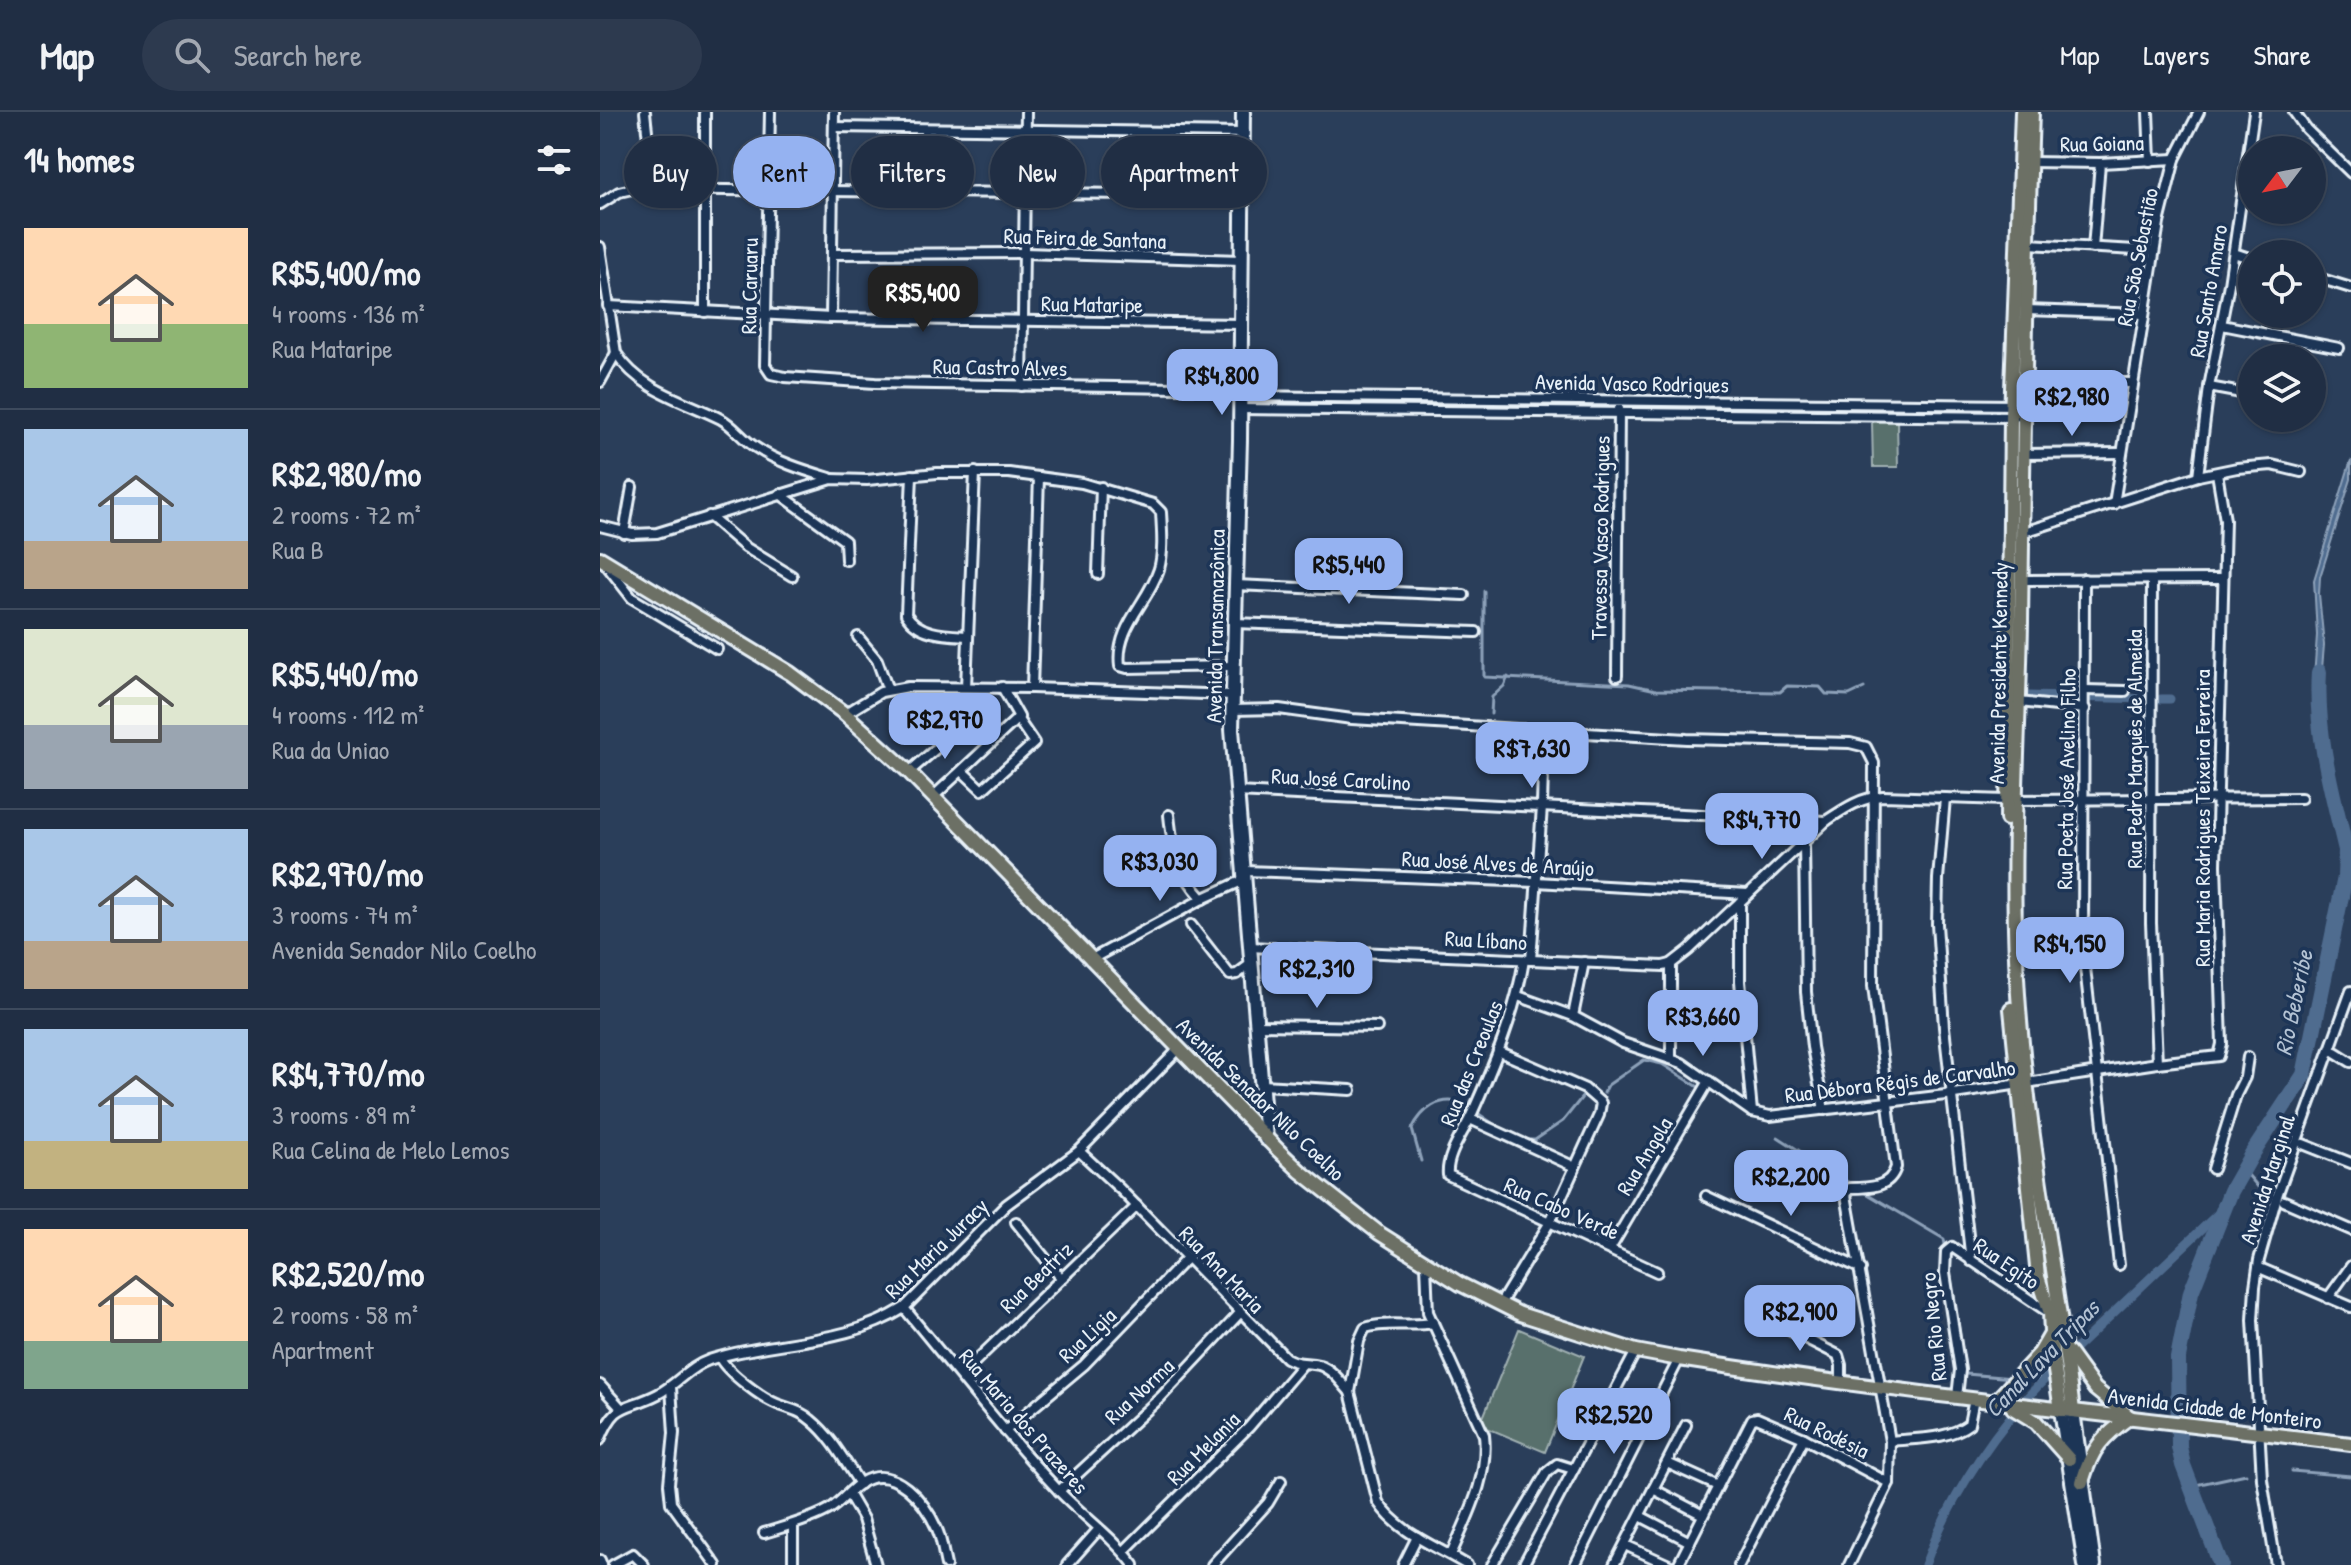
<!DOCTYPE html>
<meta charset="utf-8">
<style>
body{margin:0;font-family:"Patrick Hand",sans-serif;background:#2d3a4f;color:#f1f3f6;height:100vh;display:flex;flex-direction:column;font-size:30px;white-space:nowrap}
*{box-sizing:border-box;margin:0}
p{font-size:26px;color:#a2a8b2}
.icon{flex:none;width:44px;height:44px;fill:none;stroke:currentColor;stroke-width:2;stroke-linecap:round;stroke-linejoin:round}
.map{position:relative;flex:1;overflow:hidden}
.side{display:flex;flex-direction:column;background:#202e44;width:600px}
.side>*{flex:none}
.hud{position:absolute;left:24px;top:24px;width:760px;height:72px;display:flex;gap:16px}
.needle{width:52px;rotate:238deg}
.buttons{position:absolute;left:1638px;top:24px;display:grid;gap:16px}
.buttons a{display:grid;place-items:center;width:88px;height:88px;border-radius:50%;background:#202e44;box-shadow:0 2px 6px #0004,0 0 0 2px #3d4a5d;font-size:40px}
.price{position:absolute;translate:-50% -68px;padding:0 18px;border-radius:16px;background:#95b2f1;color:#111;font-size:26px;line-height:52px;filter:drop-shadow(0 2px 4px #0008)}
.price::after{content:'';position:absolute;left:50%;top:48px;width:24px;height:18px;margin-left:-12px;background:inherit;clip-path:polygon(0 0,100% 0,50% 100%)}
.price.selected{background:#222;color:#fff}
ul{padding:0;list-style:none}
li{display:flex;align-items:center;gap:24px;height:200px;padding:0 24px}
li+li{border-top:2px solid #3d4a5d}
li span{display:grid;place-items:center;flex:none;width:224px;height:160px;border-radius:0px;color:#555}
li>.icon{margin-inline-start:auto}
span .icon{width:96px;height:96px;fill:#fffc;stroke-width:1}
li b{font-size:34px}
h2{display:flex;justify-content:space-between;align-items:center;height:96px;padding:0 24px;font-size:34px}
.pill{padding:0 28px;border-radius:36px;background:#202e44;box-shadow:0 2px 6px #0004,0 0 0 2px #3d4a5d;font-size:28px;line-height:72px}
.pill.selected{background:#95b2f1;color:#111}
header{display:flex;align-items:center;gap:48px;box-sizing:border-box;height:112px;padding:0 40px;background:#202e44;border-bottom:2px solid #3d4a5d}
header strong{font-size:38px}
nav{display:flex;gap:44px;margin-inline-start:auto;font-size:28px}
.search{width:560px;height:72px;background:#2d3a4f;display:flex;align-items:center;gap:20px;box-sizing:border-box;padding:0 28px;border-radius:44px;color:#a2a8b2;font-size:30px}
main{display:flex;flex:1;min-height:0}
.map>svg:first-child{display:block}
.green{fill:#59706c;stroke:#a0b0b2;stroke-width:2}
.water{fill:#506c8f;stroke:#8da1b9;stroke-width:2}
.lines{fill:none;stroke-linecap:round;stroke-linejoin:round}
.stream{stroke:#8da1b9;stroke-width:3}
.canal{stroke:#506c8f;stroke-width:9}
.river{stroke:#506c8f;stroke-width:16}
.street-casing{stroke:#e8f1f8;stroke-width:14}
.secondary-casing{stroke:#e8f1f8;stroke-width:18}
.primary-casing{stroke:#e8f1f8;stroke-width:18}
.street{stroke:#1d3557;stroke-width:8}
.secondary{stroke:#1d3557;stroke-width:12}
.primary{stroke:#6c7065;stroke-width:12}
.labels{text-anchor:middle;stroke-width:7;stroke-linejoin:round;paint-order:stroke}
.street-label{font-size:22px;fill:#e8f1f8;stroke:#1d3557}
.water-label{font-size:24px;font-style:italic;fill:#b3c2d3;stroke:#1d3557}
</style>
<header>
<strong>Map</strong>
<div class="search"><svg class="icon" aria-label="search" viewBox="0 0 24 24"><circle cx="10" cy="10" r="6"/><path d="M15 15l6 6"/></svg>Search here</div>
<nav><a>Map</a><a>Layers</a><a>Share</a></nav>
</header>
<main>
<section class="side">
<h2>14 homes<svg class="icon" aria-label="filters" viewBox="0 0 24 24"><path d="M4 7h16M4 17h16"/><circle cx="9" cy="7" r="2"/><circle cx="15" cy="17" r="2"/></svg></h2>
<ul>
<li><span style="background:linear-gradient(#ffd9b3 60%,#8fb573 0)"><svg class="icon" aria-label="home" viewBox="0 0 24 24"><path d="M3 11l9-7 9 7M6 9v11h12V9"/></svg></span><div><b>R$5,400/mo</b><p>4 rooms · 136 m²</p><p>Rua Mataripe</p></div></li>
<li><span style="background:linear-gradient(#a9c7e8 70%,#b9a48a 0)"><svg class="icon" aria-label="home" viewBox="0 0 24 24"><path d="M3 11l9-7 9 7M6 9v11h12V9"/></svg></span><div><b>R$2,980/mo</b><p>2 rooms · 72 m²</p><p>Rua B</p></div></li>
<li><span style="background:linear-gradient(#dfe7d0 60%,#9aa5b1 0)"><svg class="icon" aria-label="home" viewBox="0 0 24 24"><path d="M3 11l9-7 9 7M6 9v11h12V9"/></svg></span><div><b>R$5,440/mo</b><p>4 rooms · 112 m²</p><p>Rua da Uniao</p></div></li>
<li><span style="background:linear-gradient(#a9c7e8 70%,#b9a48a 0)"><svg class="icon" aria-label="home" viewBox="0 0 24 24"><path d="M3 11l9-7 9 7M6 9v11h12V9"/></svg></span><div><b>R$2,970/mo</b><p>3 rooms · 74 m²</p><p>Avenida Senador Nilo Coelho</p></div></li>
<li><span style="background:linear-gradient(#a9c7e8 70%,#c2b280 0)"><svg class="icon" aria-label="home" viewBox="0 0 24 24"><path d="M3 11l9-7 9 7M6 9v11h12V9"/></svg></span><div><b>R$4,770/mo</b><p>3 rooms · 89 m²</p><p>Rua Celina de Melo Lemos</p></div></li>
<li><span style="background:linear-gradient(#ffd9b3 70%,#7fa58c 0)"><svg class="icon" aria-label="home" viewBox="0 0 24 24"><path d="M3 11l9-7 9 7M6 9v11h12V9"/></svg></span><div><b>R$2,520/mo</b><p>2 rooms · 58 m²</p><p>Apartment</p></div></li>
</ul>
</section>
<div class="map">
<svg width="1751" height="1453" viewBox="0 0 1751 1453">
<rect width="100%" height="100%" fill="#2a3e5a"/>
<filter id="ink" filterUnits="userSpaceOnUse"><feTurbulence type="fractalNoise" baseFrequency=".0125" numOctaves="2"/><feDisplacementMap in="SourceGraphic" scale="16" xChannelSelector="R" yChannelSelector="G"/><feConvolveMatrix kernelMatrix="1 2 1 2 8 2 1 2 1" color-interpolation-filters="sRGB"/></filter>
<g filter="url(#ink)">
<g class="green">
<path d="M824,290L1005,292V298L824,296Z"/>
<path d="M1025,291L1358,295V301L1025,297Z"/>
<path d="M1272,309H1297L1298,355H1273Z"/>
<path d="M919,1217L984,1244L945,1340L880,1313Z"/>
</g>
<path class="water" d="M1751,348V367L1720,465L1719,482L1724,533L1720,581H1713L1717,523L1714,468Z"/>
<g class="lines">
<g class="stream">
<path d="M884,479V565L1029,572L1056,578L1180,580L1187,574L1220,575L1226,582L1249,583L1264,576"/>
<path d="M891,602L892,585L904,574L908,565"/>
<path d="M1004,981L1008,973L1044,948L1062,952L1100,976"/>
<path d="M876,1000L895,1013L927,1028H935L963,1009L983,984L990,986"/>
<path d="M1178,1025L1254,1074"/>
<path d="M821,1049L812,1017C822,997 839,984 862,991"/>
<path d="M1643,1057L1664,1082L1685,1093"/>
<path d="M1261,1078L1344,1127L1346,1138"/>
<path d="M1349,1154L1366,1262L1413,1266"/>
<path d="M1424,1266L1444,1267"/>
<path d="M1692,1359L1751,1364"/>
<path d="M1591,1374L1646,1362"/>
</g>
<g class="canal">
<path d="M1428,584L1551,587"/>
<path d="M1561,587H1570"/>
<path d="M1468,1244L1624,1096"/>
<path d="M1325,1453C1351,1380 1401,1308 1457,1255"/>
</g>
<path class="river" d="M1621,1453L1583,1353L1579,1335L1578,1246L1591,1180L1631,1079L1652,1042L1704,963L1745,765L1746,738C1732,680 1715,620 1719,560"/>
<g class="street-casing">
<g id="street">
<path d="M45,0C48,27 49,55 64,77"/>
<path d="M170,0L165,253L171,262L185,265L275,271L640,277"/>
<path d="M1548,0L1550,49"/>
<path d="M1694,0L1706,17L1751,61"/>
<path d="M234,15L642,21"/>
<path d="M325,17V80"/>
<path d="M1430,50L1500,51L1575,47"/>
<path d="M0,92L19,80L32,77L642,83"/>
<path d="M1428,132L1554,139"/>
<path d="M0,135L16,241C41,279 83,288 121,307C134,314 142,327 155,335C177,350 204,358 230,366"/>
<path d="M1493,136L1500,51"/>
<path d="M1634,141L1652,147"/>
<path d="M232,142L424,141L641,148"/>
<path d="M1712,164L1751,176"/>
<path d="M8,194L231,206L640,212"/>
<path d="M1426,198L1544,202"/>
<path d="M105,200V0"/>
<path d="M231,206L234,0"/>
<path d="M1622,213L1739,236"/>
<path d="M0,270L16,241"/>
<path d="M1425,271H1532"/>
<path d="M422,274L426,0"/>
<path d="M1609,275L1652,283"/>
<path d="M640,284L1415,293"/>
<path d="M640,297L1415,305"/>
<path d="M1423,342L1521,341"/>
<path d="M312,363L306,502C318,523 347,523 367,524"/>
<path d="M1598,364L1609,275L1629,172L1654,0"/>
<path d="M180,382L245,429L246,448"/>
<path d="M1514,392L1559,111L1575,47L1599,0"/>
<path d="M109,404L145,435L192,464"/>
<path d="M0,414L32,422L57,421L232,367L267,368L337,361H409L482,371L553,392L561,400C562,419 564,439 559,457C548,491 515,515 520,554L527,556L633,554"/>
<path d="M24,421L32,375"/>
<path d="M1421,421L1598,364L1637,356L1672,353L1701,360"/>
<path d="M7,454L32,486L117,537"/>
<path d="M498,462L501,375"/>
<path d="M1484,467L1483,838L1519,1153"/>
<path d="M1421,468L1622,467"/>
<path d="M1552,468L1551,811L1557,951"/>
<path d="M635,473L864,483"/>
<path d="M634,511L876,520"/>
<path d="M258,525L277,548L288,578"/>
<path d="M1017,564L1019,297"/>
<path d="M366,575L375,360"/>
<path d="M432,576L439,365"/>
<path d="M1485,578L1525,579"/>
<path d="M1419,590L1485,597"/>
<path d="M632,598L679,597L752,607L1087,627L1250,631L1266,635L1274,651L1273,874L1296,1055C1290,1076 1269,1076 1250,1076L1246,1083L1290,1329L1289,1371L1249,1453"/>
<path d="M245,602L281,580L308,575L432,576L633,583"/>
<path d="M362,659L382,678L434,631L417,606"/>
<path d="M309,660L361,615"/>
<path d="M637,680L1226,709"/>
<path d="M333,685L419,605L402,575"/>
<path d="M1345,686L1338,767L1337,812L1344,915L1371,1149"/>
<path d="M1415,688L1701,686"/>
<path d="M569,703C573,741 577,758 603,787"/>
<path d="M1204,730L1206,880L1212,935L1224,998"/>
<path d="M645,759L936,770L1148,782"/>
<path d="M1140,790V869L1152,1000"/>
<path d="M591,813L630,863L637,862L652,851"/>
<path d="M650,835L1063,854L1071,852L1089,838L1226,709C1244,697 1261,685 1283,684L1406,688"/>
<path d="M490,848L604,786L646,767"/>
<path d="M924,848C915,903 893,955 870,1006C862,1023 846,1044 848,1063L1057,1160"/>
<path d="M931,848L942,695L944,618"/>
<path d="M1071,852V946"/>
<path d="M918,884L973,904L1023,931L1082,951L1152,1000L1170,1004L1354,982L1557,951L1619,944L1622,932L1616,753L1625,408L1617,361"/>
<path d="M973,904L984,850"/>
<path d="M657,913L777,915"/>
<path d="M898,939L985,977L1001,991L999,1003L950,1110L900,1192"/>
<path d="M1735,940L1751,950"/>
<path d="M662,973L751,978"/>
<path d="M870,1007L975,1055"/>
<path d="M1703,1032L1751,1051"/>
<path d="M479,1039L520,1077L686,1246C698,1253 706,1250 719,1253C732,1257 741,1270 750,1280"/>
<path d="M1613,1057L1636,983L1645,965L1648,945"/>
<path d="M1106,1084L1261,1157"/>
<path d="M1684,1089L1751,1118"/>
<path d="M416,1110L461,1166"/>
<path d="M1010,1137L1109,969"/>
<path d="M826,1152L828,1200L884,1323C889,1366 867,1405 851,1443"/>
<path d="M1662,1157L1751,1195"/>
<path d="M1728,1186L1751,1154"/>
<path d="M304,1196C355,1257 404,1321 459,1379C483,1404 513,1425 534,1453"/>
<path d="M1167,1207L1238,1243L1241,1253V1270"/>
<path d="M833,1211C811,1215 785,1209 765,1216L759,1229L750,1280L778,1390C798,1421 836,1434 867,1453"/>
<path d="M120,1246C128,1261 162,1286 177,1292C190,1297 201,1299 211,1308C232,1325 245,1350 260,1372"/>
<path d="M361,1263L537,1094"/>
<path d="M0,1273L20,1295"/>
<path d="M71,1275L74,1321L69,1372L71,1391L116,1453"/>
<path d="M1357,1285L1360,1258L1345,1161L1346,1140L1352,1135L1448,1200"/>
<path d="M405,1319L484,1253L586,1147"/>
<path d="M0,1328C16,1288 25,1299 58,1282C77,1272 89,1255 109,1248C174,1227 244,1234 304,1196L406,1093L479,1039L579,937"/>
<path d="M1290,1329C1316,1326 1348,1328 1369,1312L1374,1287"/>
<path d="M1067,1351L1118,1374"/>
<path d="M1053,1377L1103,1403"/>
<path d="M459,1379L561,1285L640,1201"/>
<path d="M249,1383L263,1407L276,1453"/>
<path d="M1040,1404L1090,1430"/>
<path d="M164,1421C186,1414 208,1409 228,1398C241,1391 249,1378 262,1370C294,1351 325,1390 337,1417C342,1428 343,1441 346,1453"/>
<path d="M1025,1433L1069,1453"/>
<path d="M524,1439L649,1315L702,1253"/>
<path d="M0,1448L2,1453"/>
<path d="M13,1453L33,1442L44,1453"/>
<path d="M193,1453V1414"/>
<path d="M467,1453L498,1418"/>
<path d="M612,1453L668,1391L681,1369"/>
<path d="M803,1453L817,1425"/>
<path d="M892,1453L947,1360L957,1352L973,1357"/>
<path d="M923,1453L1036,1239"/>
<path d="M975,1453L1079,1247"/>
<path d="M1014,1453L1086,1313"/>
<path d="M1078,1453L1152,1307L1157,1306L1204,1326L1289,1371"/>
<path d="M1139,1453L1204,1326"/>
<path d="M1676,1453L1662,1367L1653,1208L1655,1175L1659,1148L1678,1081L1751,879"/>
</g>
</g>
<g class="secondary-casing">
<g id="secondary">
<path d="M643,0L640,328L632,617L666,1027"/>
<path d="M1461,1298L1485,1453"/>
<path d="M1473,1299L1494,1453"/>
</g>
</g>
<g class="primary-casing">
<g id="primary">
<path d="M1432,0C1426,170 1423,340 1421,511C1419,622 1411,733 1416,845C1422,998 1455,1148 1473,1299"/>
<path d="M0,446L190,561L245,602L309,660L679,1039L700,1059L779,1121L860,1172L920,1202L1036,1239L1079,1247C1302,1282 1527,1304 1751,1332"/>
<path d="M1407,707L1411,305L1422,0"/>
<path d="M1411,897L1438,1165L1450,1201L1452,1239L1461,1298"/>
<path d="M1469,1241L1495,1277L1527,1303"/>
<path d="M1394,1291L1440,1241L1451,1222"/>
<path d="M1413,1296L1436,1310L1469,1347"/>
<path d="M1482,1370C1492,1336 1502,1325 1530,1305"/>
</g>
</g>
<use href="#street" class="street"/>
<use href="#secondary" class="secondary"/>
<use href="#primary" class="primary"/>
</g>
</g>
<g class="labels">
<g class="street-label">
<text transform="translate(1502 31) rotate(-1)" y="8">Rua Goiana</text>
<text transform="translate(485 126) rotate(2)" y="8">Rua Feira de Santana</text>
<text transform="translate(1537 145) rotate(-79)" y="8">Rua São Sebastião</text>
<text transform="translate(149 174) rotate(-89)" y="8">Rua Caruaru</text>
<text transform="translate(1608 179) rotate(-80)" y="8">Rua Santo Amaro</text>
<text transform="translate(492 192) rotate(1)" y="8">Rua Mataripe</text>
<text transform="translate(400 255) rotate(1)" y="8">Rua Castro Alves</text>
<text transform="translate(1032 271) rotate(1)" y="8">Avenida Vasco Rodrigues</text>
<text transform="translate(1000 426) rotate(-89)" y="8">Travessa Vasco Rodrigues</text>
<text transform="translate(615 514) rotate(-89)" y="8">Avenida Transamazônica</text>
<text transform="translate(1398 561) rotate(-89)" y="8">Avenida Presidente Kennedy</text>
<text transform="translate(1534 637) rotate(-90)" y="8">Rua Pedro Marquês de Almeida</text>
<text transform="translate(741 667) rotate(3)" y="8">Rua José Carolino</text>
<text transform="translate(1466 667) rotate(-89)" y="8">Rua Poeta José Avelino Filho</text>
<text transform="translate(1602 706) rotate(-90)" y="8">Rua Maria Rodrigues Teixeira Ferreira</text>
<text transform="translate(898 751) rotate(3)" y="8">Rua José Alves de Araújo</text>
<text transform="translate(886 828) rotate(3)" y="8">Rua Líbano</text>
<text transform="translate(871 951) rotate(-68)" y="8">Rua das Creoulas</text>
<text transform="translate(1300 969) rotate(-7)" y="8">Rua Débora Régis de Carvalho</text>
<text transform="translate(661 987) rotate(44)" y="8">Avenida Senador Nilo Coelho</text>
<text transform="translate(1044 1044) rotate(-59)" y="8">Rua Angola</text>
<text transform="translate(1667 1067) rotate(-72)" y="8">Avenida Marginal</text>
<text transform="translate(962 1096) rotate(24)" y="8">Rua Cabo Verde</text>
<text transform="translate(336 1136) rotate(-44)" y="8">Rua Maria Juracy</text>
<text transform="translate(1407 1151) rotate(34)" y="8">Rua Egito</text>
<text transform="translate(622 1157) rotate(46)" y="8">Rua Ana Maria</text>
<text transform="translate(436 1165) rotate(-44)" y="8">Rua Beatriz</text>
<text transform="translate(1333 1215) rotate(-96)" y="8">Rua Rio Negro</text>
<text transform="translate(487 1223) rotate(-43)" y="8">Rua Ligia</text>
<text transform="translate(539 1279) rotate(-43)" y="8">Rua Norma</text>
<text transform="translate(1615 1296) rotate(7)" y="8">Avenida Cidade de Monteiro</text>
<text transform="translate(424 1309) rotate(49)" y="8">Rua Maria dos Prazeres</text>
<text transform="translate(1227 1320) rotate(26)" y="8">Rua Rodésia</text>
<text transform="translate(603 1336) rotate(-45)" y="8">Rua Melania</text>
</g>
<g class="water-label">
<text transform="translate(1694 891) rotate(-78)" y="8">Rio Beberibe</text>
<text transform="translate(1442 1247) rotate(-46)" y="8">Canal Lava Tripas</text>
</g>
</g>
</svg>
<div class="buttons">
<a><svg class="needle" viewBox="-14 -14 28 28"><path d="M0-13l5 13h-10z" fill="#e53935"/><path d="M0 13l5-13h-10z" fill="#a2a8b2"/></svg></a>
<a><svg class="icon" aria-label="locate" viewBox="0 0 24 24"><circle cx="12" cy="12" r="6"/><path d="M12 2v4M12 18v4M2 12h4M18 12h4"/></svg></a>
<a><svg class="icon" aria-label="layers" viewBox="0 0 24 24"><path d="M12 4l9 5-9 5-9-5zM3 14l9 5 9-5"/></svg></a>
</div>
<b class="price selected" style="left:323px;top:222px">R$5,400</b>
<b class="price" style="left:622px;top:305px">R$4,800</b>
<b class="price" style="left:1472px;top:326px">R$2,980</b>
<b class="price" style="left:749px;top:494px">R$5,440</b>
<b class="price" style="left:345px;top:649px">R$2,970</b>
<b class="price" style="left:932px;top:678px">R$7,630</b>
<b class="price" style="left:1162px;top:749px">R$4,770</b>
<b class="price" style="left:560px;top:791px">R$3,030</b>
<b class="price" style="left:1470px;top:873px">R$4,150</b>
<b class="price" style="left:717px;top:898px">R$2,310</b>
<b class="price" style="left:1103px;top:946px">R$3,660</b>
<b class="price" style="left:1191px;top:1106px">R$2,200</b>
<b class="price" style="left:1200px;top:1241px">R$2,900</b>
<b class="price" style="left:1014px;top:1344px">R$2,520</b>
<div class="hud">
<a class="pill">Buy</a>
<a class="pill selected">Rent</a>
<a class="pill">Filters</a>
<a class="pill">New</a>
<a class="pill">Apartment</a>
</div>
</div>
</main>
